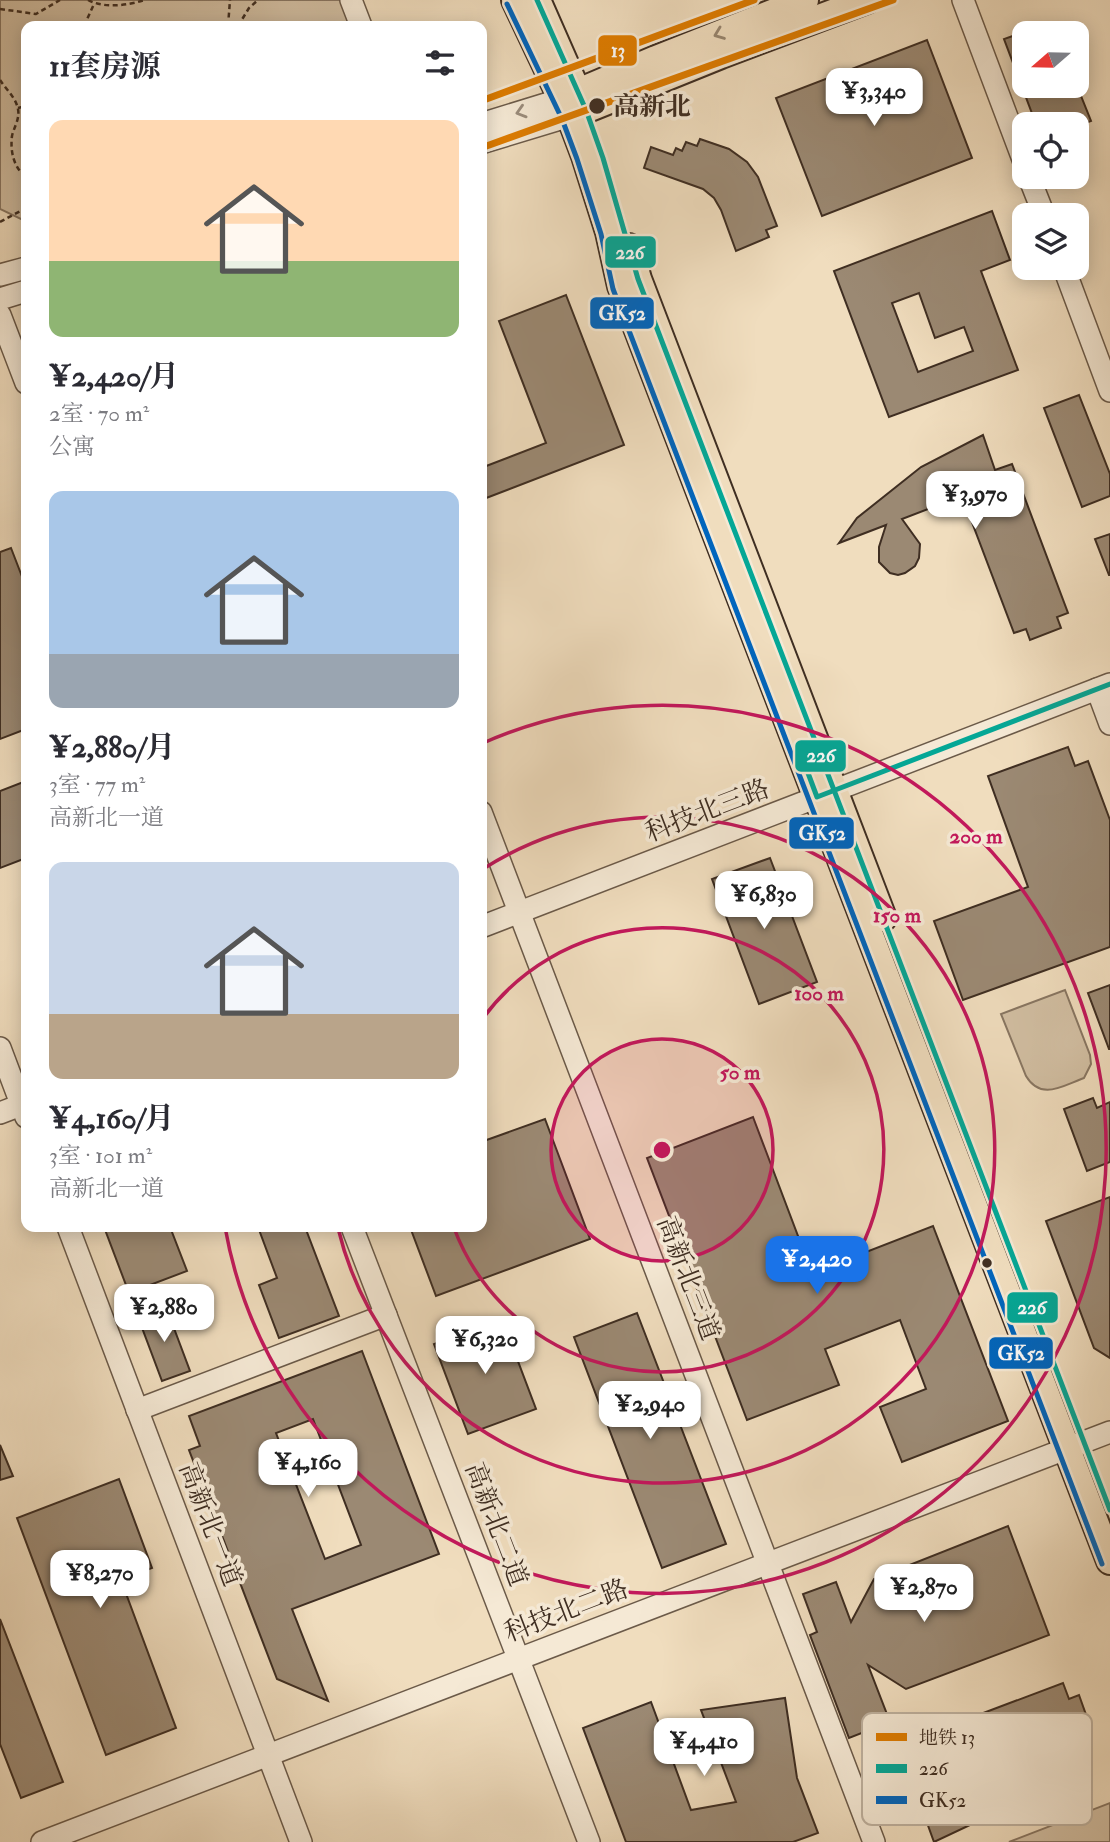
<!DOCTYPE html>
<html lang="zh">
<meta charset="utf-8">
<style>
body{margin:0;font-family:"IM FELL Double Pica","Noto Serif SC",serif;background:#f2f2f3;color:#2b2b33;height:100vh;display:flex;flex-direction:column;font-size:26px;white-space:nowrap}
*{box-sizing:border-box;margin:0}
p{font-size:23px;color:#7c7c81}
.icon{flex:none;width:38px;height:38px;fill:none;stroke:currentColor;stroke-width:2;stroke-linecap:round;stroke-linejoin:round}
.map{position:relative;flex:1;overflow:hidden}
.side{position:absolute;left:21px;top:21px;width:466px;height:1211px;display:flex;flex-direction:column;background:#fff;border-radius:14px;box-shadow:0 4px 18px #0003}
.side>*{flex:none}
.needle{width:46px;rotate:250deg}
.fabs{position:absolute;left:1012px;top:21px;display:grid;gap:14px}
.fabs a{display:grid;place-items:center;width:77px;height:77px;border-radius:14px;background:#fff;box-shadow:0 4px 18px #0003;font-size:35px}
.price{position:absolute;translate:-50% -60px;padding:0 16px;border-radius:14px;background:#fff;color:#222;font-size:23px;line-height:46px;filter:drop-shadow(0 2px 4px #0008)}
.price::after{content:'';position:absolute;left:50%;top:42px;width:21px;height:16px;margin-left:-10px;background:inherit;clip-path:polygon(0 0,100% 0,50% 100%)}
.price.on{background:#1a73e8;color:#fff}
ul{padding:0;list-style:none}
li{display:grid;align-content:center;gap:14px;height:371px;padding:0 28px}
li span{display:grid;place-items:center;height:217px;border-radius:14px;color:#555}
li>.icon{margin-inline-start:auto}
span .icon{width:126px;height:126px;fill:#fffc;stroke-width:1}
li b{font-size:30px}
h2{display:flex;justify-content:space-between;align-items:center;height:84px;padding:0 28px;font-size:30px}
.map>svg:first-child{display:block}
.green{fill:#d2bfa3;stroke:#887662;stroke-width:2}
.building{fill:#9b8973;stroke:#3f2e22;stroke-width:2;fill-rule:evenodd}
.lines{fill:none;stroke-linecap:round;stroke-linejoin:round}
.minor-casing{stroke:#6b5a49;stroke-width:24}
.major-casing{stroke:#3f2e22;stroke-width:30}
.path{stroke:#3f2e22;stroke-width:2.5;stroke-dasharray:5 3.5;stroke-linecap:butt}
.minor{stroke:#f5e9d5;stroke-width:21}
.major{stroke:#f0ddbe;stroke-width:26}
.bus-1-casing{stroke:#f5e9d5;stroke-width:10}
.bus-2-casing{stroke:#f5e9d5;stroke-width:10}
.bus-1{stroke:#04a796;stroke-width:5}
.bus-2{stroke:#0065bd;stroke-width:5}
.metro-1-casing{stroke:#f5e9d5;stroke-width:12}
.metro-1{stroke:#de7c00;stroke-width:7}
.oneway{stroke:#988670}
.oneway2{stroke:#9a8c7c}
.ring{fill:none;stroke:#c2185b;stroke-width:3.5}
.stop-dot{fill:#3f2e22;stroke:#f5e9d5;stroke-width:2.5}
.labels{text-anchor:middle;stroke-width:7;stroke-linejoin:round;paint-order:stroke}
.stop-label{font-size:26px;font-weight:bold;fill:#3f2e22;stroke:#f5e9d5;text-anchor:start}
.street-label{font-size:26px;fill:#3f2e22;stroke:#f5e9d5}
.key{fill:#f5e9d5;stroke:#beb19f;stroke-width:2}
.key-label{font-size:19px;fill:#3f2e22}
.centre{fill:#c2185b;stroke:#f5e9d5;stroke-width:3.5}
.ring-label{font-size:21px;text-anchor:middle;font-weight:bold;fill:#c2185b;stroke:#f5e9d5;stroke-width:7;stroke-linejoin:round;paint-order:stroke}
.line-badge{stroke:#f5e9d5;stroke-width:2.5}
.badge-label{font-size:19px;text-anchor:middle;font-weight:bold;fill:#fff}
</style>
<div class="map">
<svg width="1110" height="1842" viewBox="0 0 1110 1842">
<rect width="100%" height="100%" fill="#f0ddbe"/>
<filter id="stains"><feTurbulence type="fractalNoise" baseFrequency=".00286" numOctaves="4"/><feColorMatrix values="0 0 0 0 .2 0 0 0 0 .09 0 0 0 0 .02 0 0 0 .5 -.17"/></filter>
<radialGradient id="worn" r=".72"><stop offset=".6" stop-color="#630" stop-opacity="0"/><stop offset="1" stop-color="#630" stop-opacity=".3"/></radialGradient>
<g class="green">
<path d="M0,0H341L351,26H26L25,221L0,209Z"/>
<path d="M1065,990L1090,1055L1091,1064L1084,1078C1062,1086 1041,1101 1026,1076L1001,1014Z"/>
<path d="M1110,1803V1842H1009Z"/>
</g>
<g class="building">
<path d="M1024,32V86H1077L1091,121L1083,124H1036L1004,39Z"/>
<path d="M927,40L972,158L822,216L776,98Z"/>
<path d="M700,139L729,149L747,162L758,177L777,226L766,230L769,237L736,251L721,210L714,198L703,189L644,168L651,147L673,155L676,148L682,151L686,142L697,146Z"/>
<path d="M992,211L1010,260L981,271L1018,370L889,417L834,271ZM919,293L935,338L964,327L973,351L918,372L892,303Z"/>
<path d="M566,295L624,445L481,500V468L546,443L499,321Z"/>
<path d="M1079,395L1110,474V496L1082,507L1044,408Z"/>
<path d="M983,435L995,470L1012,464L1068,613L1057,617L1061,628L1030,640L1026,629L1014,633L962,496L902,519L920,544L919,558L915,566L905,573L898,575L890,573L879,562V547L886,525L839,543L857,518L921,467Z"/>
<path d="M1110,534V575H1109L1095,539Z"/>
<path d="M11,548L26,587V729L0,739V552Z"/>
<path d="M1068,747L1075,766L1088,761L1110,820V947L963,1000L934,921L1028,887L988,776Z"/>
<path d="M26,781V858L0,868V791Z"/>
<path d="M770,858L817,982L759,1004L712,879Z"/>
<path d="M1110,985V1049H1109L1088,993Z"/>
<path d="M1093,1098L1097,1108L1110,1102V1162L1087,1171L1064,1109Z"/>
<path d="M753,1117L812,1273L933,1226L1008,1421L902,1462L880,1407L926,1389L900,1320L825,1349L839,1385L747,1420L647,1158Z"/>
<path d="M545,1119L590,1239L436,1296L410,1227H481V1142Z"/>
<path d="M1110,1197V1358L1094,1348L1046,1221Z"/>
<path d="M104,1227H170L187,1271L129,1293Z"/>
<path d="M258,1227H305L339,1316L279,1338L259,1285L277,1278Z"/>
<path d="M166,1307L190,1371L162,1381L138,1317Z"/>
<path d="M637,1313L726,1544L662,1568L574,1337Z"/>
<path d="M502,1319L536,1409L468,1434L434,1344Z"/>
<path d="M362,1351L439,1554L292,1609L328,1701L277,1679L189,1450L200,1446L189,1416ZM313,1419L361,1545L325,1559L276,1433Z"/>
<path d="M0,1445L13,1476L0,1480Z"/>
<path d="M119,1479L152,1568L121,1580L176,1728L106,1755L17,1518Z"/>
<path d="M1008,1526L1049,1635L906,1689L868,1665L890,1722L849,1738L810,1635L817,1632L803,1594L836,1582L851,1622L874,1579Z"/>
<path d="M0,1619L63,1782L21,1798L0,1744Z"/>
<path d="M1063,1683L1069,1699L1079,1695L1090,1726L1081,1730L1087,1744L1078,1748L1087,1770L934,1842L922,1809L915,1811L909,1796L901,1799L888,1766L899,1762L893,1747Z"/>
<path d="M785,1698L797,1778L818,1833L793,1842H626L583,1728L651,1702L691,1810L736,1802L701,1710Z"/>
</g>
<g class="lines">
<g class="minor-casing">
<g id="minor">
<path d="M351,0L361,26"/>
<path d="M963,0L1024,162"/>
<path d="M481,124L562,99"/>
<path d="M481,143L570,116"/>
<path d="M1029,177L1044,215"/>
<path d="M1064,268L1110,391"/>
<path d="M0,275L26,268"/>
<path d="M0,299L26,291"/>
<path d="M0,315L26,383"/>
<path d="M1097,689L1110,724"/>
<path d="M481,812L874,1842"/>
<path d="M481,927L1110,684"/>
<path d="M0,1048L26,1117"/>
<path d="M0,1113L26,1103"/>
<path d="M68,1227L301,1842"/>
<path d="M352,1227L589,1842"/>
<path d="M137,1410L386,1315"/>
<path d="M42,1842L1110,1432"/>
</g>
</g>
<g class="major-casing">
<g id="major">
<path d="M515,0L570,116L585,156L609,232L621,286L1110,1561"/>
<path d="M537,0L577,91"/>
<path d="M564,98L656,59L805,0"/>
<path d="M570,116L721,55L867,0"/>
<path d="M629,247L638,279L883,918"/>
</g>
</g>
<g class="path">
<path d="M88,0C105,9 128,5 145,0"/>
<path d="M0,9L36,14L60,0"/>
<path d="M84,26L94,4"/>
<path d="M228,26L230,0"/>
<path d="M238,26L249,8L258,0"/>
<path d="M0,80C6,89 16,98 18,109C20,119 14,127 12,136C10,152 14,168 26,177"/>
<path d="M18,108L26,106"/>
<path d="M0,222L26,208"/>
</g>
<use href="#minor" class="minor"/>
<use href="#major" class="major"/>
<g class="bus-1-casing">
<g id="bus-1">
<path d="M537,0L586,110L603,158L638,279L1110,1510"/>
<path d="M808,773L817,797L1110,684"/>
</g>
</g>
<g class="bus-2-casing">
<path id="bus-2" d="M507,4L562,119L577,159L601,234L613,289L1102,1564"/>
</g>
<use href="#bus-1" class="bus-1"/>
<use href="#bus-2" class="bus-2"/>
<g class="metro-1-casing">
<g id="metro-1">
<path d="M481,101L754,0"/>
<path d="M481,148L893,0"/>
</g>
</g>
<use href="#metro-1" class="metro-1"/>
</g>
<defs><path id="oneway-chevron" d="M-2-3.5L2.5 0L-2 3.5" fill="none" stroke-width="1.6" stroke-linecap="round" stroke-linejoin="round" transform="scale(1.75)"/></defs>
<use class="oneway" href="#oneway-chevron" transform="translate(719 34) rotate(159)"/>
<use class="oneway2" href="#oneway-chevron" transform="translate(521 112) rotate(163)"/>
<circle cx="662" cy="1150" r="111" fill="#c2185b" fill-opacity=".12"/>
<g class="ring">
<circle cx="662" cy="1150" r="111"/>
<path d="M481 1021A222 222 0 1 1 454 1228"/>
<path d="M483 869A333 333 0 1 1 338 1228"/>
<path d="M481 744A444 444 0 1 1 225 1227"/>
</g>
<g class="stop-dot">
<circle cx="597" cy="106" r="9"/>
<circle cx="987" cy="1263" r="6"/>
</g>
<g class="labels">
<g class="stop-label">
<text x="613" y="115">高新北</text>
</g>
<g class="street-label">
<text transform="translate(707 810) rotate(-21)" y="9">科技北三路</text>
<text transform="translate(689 1278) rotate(69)" y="9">高新北三道</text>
<text transform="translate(211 1524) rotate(69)" y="9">高新北一道</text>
<text transform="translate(497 1524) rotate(69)" y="9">高新北二道</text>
<text transform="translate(566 1610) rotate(-21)" y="9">科技北二路</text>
</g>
</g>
<rect x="862" y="1713" width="230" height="112" rx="10" class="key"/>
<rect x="876" y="1733" width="31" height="8" fill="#de7c00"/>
<rect x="876" y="1764" width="31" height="9" fill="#04a796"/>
<rect x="876" y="1796" width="31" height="8" fill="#0065bd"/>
<g class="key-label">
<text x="919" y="1744">地铁 13</text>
<text x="919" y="1775">226</text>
<text x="919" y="1807">GK52</text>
</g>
<circle cx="662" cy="1150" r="10" class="centre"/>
<g class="ring-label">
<text x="976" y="843">200 m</text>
<text x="897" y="922">150 m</text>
<text x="819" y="1000">100 m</text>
<text x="740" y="1079">50 m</text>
</g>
<g class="line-badge">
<rect x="597" y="34" width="41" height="33" rx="7" fill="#de7c00"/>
<rect x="604" y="235" width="53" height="34" rx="7" fill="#04a796"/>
<rect x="589" y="296" width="66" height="34" rx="7" fill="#0065bd"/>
<rect x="794" y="739" width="53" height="34" rx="7" fill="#04a796"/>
<rect x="788" y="816" width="67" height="34" rx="7" fill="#0065bd"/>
<rect x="1006" y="1291" width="53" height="33" rx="7" fill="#04a796"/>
<rect x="988" y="1336" width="66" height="34" rx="7" fill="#0065bd"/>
</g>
<g class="badge-label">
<text x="618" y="57">13</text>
<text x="630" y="259">226</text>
<text x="622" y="320">GK52</text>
<text x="821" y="762">226</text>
<text x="822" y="840">GK52</text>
<text x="1032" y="1314">226</text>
<text x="1021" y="1360">GK52</text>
</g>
<rect width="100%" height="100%" filter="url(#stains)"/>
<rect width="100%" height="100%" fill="url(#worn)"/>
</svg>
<div class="fabs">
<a><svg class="needle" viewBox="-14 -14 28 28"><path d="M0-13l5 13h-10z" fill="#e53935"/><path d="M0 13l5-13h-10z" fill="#7c7c81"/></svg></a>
<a><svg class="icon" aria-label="locate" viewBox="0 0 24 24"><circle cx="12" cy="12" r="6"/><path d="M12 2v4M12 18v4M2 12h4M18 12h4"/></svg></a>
<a><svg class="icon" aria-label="layers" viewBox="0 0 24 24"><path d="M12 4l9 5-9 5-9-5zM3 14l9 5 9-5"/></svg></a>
</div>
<b class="price" style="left:874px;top:128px">¥3,340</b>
<b class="price" style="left:975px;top:531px">¥3,970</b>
<b class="price" style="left:764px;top:931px">¥6,830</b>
<b class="price on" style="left:817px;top:1296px">¥2,420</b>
<b class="price" style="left:164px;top:1344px">¥2,880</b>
<b class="price" style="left:485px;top:1376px">¥6,320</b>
<b class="price" style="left:650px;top:1441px">¥2,940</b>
<b class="price" style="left:308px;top:1499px">¥4,160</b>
<b class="price" style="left:100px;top:1610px">¥8,270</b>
<b class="price" style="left:924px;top:1624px">¥2,870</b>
<b class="price" style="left:704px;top:1778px">¥4,410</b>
<section class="side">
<h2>11套房源<svg class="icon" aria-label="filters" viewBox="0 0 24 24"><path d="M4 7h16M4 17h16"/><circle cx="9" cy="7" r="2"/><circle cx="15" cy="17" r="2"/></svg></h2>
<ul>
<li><span style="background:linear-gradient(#ffd9b3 65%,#8fb573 0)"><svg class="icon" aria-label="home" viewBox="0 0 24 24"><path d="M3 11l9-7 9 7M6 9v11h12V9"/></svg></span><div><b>¥2,420/月</b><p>2室 · 70 m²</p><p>公寓</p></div></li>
<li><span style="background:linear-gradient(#a9c7e8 75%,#9aa5b1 0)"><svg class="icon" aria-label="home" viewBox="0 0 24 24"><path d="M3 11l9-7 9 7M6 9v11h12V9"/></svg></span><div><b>¥2,880/月</b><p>3室 · 77 m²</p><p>高新北一道</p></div></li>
<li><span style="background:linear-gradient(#c9d6e8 70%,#b9a48a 0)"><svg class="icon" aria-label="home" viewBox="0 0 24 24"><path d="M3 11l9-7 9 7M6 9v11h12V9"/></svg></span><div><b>¥4,160/月</b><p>3室 · 101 m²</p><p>高新北一道</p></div></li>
</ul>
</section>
</div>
